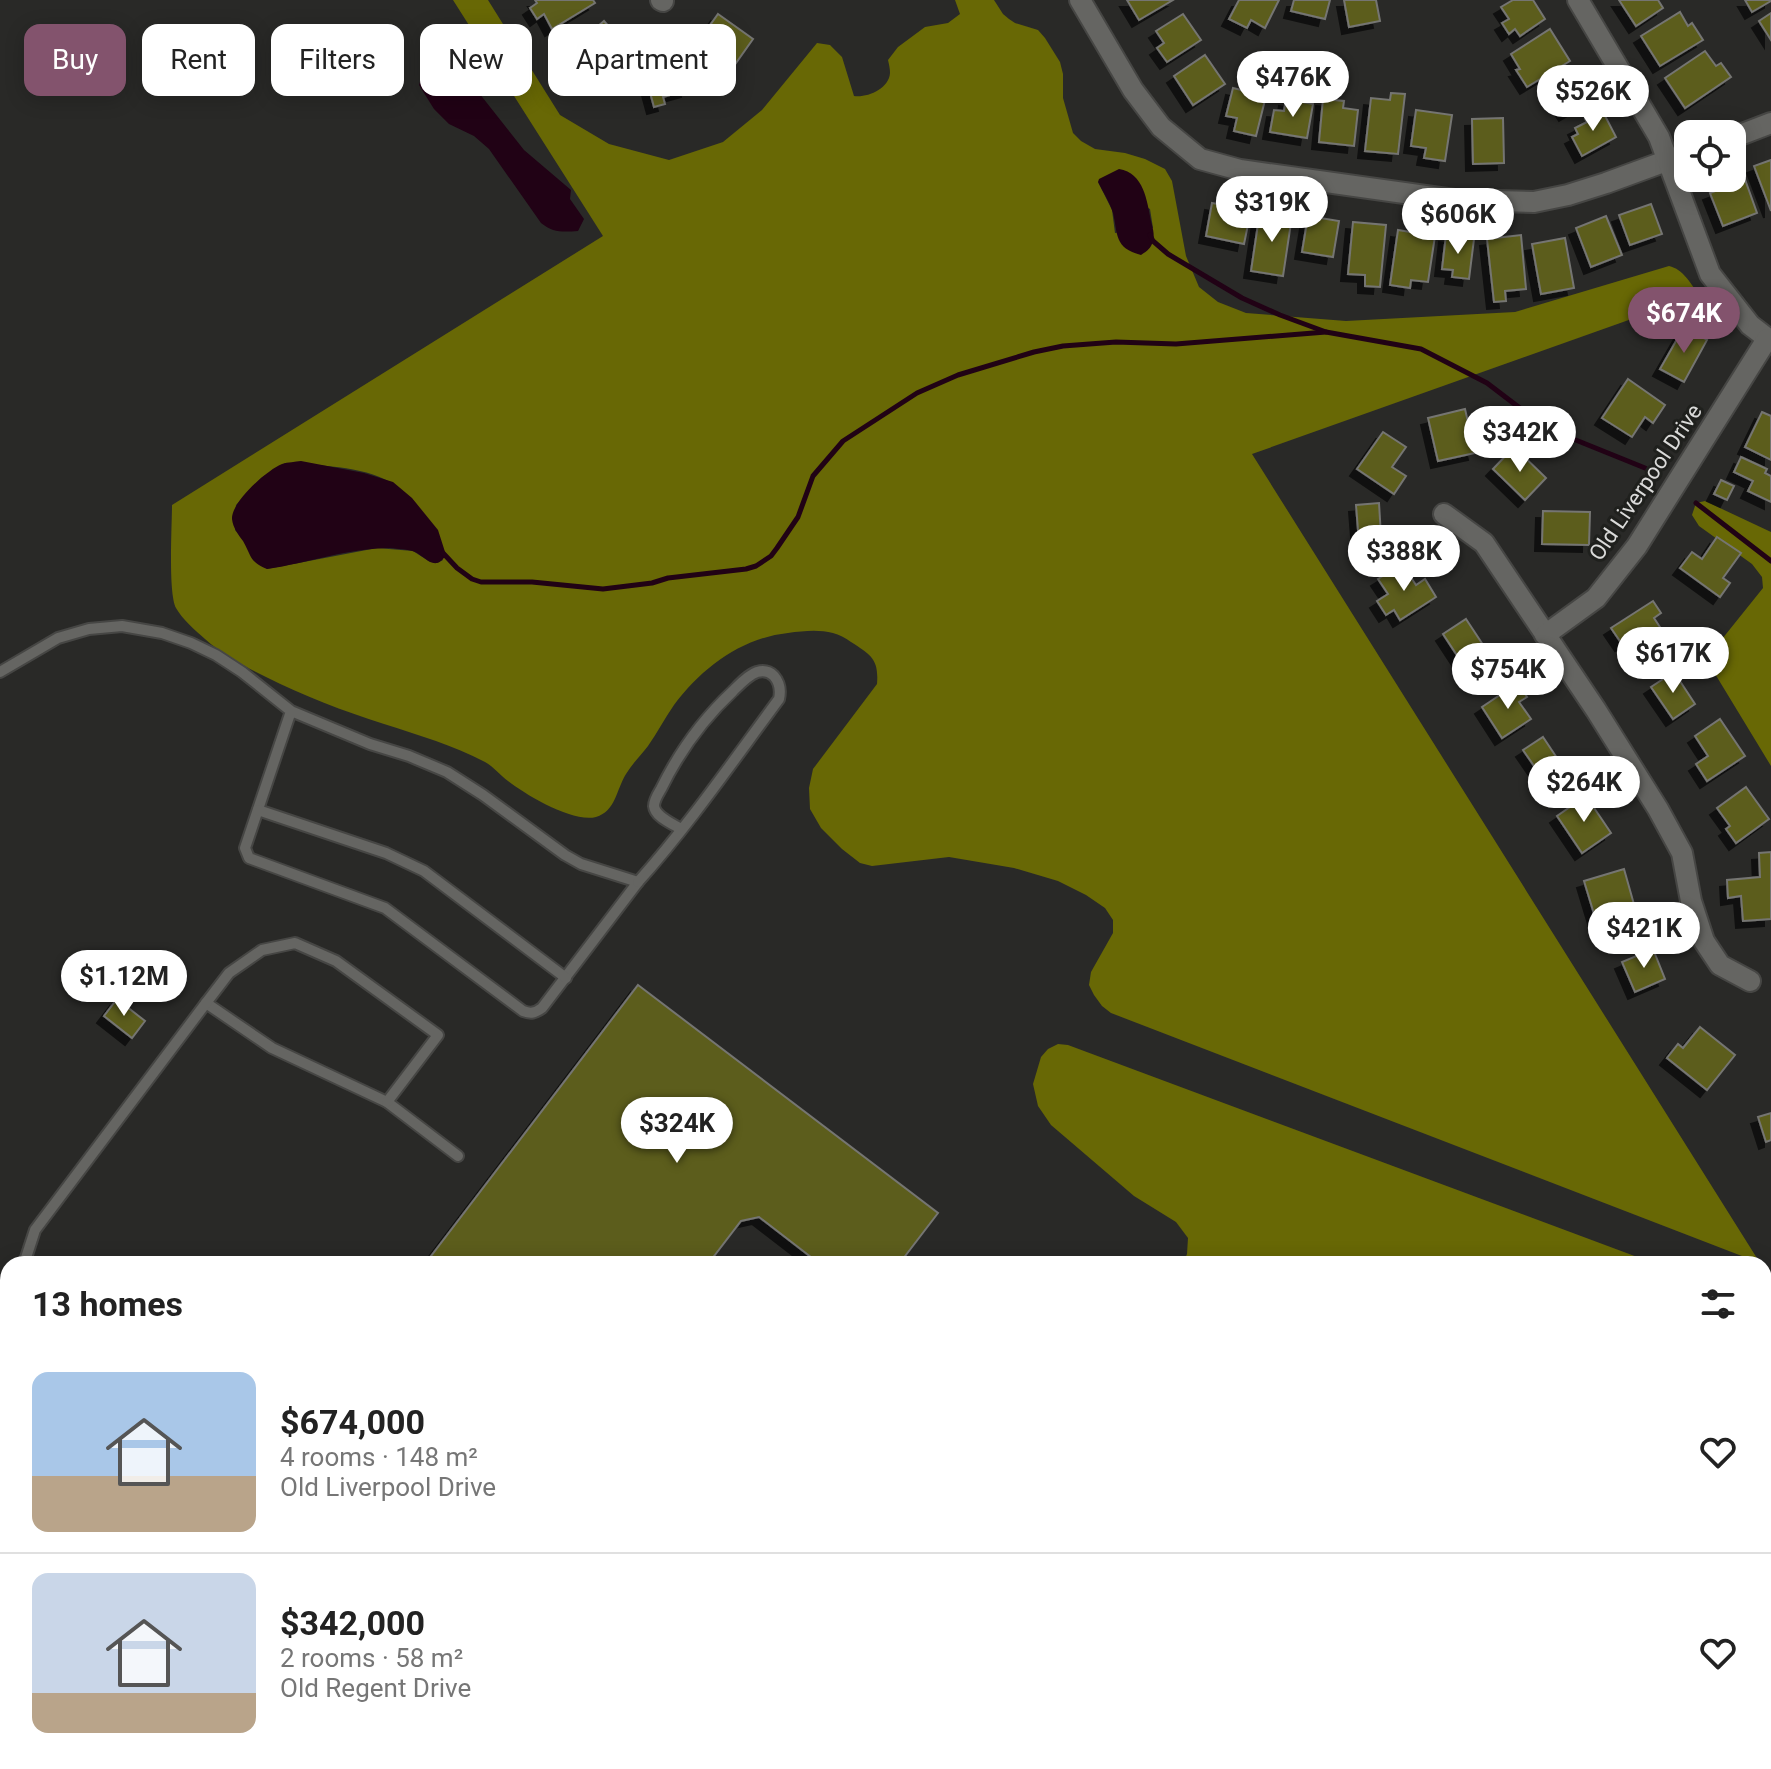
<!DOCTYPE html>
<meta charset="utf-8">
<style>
body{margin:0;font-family:Roboto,sans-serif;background:#f2f2f2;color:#222;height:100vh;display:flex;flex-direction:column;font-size:30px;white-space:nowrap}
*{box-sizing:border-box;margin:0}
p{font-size:26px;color:#767676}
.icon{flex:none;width:44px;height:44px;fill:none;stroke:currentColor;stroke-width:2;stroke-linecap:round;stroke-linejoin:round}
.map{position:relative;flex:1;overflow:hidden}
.sheet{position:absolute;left:0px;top:1256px;width:1772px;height:514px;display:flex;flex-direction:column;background:#fff;border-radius:24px 24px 0 0;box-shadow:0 4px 20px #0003}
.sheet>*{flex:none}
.hud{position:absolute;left:24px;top:24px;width:800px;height:72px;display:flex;gap:16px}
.buttons{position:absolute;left:1674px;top:120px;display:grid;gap:16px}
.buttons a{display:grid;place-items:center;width:72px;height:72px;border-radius:16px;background:#fff;box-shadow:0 4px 20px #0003;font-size:40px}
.price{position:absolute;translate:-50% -68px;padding:0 18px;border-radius:28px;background:#fff;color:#222;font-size:26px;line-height:52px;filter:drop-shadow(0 2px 4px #0008)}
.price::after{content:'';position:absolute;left:50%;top:48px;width:24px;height:18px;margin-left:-12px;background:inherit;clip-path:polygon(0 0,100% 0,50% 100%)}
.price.active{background:#83536d;color:#fff}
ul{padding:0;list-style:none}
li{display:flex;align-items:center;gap:24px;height:200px;padding:0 32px}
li+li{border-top:2px solid #e0e0e0}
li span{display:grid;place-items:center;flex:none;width:224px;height:160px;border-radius:16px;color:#555}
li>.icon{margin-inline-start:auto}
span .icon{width:96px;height:96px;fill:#fffc;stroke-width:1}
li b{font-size:34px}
h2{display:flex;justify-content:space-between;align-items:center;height:96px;padding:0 32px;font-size:34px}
.tag{padding:0 28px;border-radius:16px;background:#fff;box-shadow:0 4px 20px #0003;font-size:28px;line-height:72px}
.tag.active{background:#83536d;color:#fff}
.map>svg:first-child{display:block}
.forest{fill:#686805;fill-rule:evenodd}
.water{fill:#210215}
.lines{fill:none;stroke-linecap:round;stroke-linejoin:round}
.stream{stroke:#210215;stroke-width:5}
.building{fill:#5c5d1b;stroke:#757572;stroke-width:2;filter:url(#shadow)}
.lane-casing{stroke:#464644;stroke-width:14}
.street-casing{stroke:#464644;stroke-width:24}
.secondary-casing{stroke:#464644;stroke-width:28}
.lane{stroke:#656562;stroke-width:10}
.street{stroke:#656562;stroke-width:20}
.secondary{stroke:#656562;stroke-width:24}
.labels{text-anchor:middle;stroke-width:6;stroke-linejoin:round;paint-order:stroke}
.street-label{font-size:22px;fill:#dadad9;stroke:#1f201d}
</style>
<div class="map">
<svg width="1771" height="1769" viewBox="0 0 1771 1769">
<defs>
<filter id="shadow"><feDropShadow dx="-7" dy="7" stdDeviation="0" flood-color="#0009"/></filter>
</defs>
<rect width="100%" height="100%" fill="#292927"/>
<g class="forest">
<path d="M453,0H488L560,115L609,144L669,160L723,142L762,110L817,43L830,45L842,57L854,96C867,98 889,89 890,73C890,69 889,64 888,60L898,47L925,27L948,23L960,14L955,0H994L1003,14L1009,19L1015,23L1038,30L1045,38L1060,62L1063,74V98L1073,133L1081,141L1095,149L1125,153L1145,159L1165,169L1172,181L1186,256L1199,287L1218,302L1246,313L1346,321L1515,312L1669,266C1683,269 1691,284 1699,295L1252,454L1760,1263L1111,1013L1102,1006L1094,995L1089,985L1091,972L1113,933V920L1105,908L1086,895L1058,881L1014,868L949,857L872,866L860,863L842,849L821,828L810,809L809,788L813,769L877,684C879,659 871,655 851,642C832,628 811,630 788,633C741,638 702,668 674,705C665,718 657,733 648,746C641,755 632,764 626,774C616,790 616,811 596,817C573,823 526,795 508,781C500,775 494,767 485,762C453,745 418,735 384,724C343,711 304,696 266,677C244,666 223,655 205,639C195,630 182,619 176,608C168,592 172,526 172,505L603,236ZM1098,182L1150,209L1153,228L1115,233L1112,210ZM285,463C316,465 363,466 390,482C399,487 435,547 443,560L437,563L430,562L413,551L377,548L267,569L235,530L236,505L261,478Z"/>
<path d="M1705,501L1771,532V766L1706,659L1763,588L1762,577L1752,564L1699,526L1692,515L1696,503Z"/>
<path d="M1058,1044L1068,1045L1656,1264H1183L1187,1254L1188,1238L1176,1222L1134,1196L1051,1125L1038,1106L1033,1084L1041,1057L1048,1049Z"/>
</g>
<g class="water">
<path d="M435,63L449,65L468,79L524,150L571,190L570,199L584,219L578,231C563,232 553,233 541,223L489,149L474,136L449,124L434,109L419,85L425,66Z"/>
<path d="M1119,169C1144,173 1147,201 1151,221C1153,229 1156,238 1151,246C1148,251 1145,252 1141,255C1114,248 1118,234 1113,213C1110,203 1103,192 1098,182L1099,179Z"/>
<path d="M301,461L364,473L393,482L412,498L438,530L446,555C435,572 427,558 415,552C408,549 398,549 390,548C349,548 308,563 267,569C249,561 252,557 243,541C238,534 233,528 232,519C231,502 267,470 282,464C288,462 295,462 301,461Z"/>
</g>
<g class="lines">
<g class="stream">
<path d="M1150,235L1153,241L1168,254L1242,298L1280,315L1326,332L1421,349L1487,383L1546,428L1645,468"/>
<path d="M1696,503L1771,561"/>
<path d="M443,553L457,568L472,579L481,582H532L603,589L652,583L668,578L746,569L756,566L771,556L777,548L798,517L813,476L843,441L917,393L958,375L1034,352L1063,346L1116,342L1176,344L1326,332"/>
</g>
</g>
<g class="building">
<path d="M535,0H593L595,3L552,29L544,14L537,19L530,8L537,3Z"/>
<path d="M1127,0H1173L1139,20Z"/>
<path d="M1239,0H1279L1265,28L1251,20L1247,28L1229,19Z"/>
<path d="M1294,0H1330L1325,19L1291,11Z"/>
<path d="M1344,0H1376L1380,21L1349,27Z"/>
<path d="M1513,0H1533L1545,19L1520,36L1515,29L1509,34L1502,23L1509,19L1501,7Z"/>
<path d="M1619,0H1658L1663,8L1636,26Z"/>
<path d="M1745,0H1771V1L1752,12Z"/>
<path d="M1680,12L1688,26L1692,23L1703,40L1660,66L1641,36Z"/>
<path d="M1771,13V40L1759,21Z"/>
<path d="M718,14L753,39L731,70L696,45Z"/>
<path d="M1183,14L1201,40L1167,62L1157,48L1164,43L1156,31Z"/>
<path d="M604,21L628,49L591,81L580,68L573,74L560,59Z"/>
<path d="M1550,29L1570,61L1527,87L1516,70L1520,69L1511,54Z"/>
<path d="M1705,51L1716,66L1721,63L1731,77L1685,108L1665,78Z"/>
<path d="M678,53L688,90L663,97L665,104L654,107L642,63Z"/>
<path d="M1205,55L1225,84L1193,105L1174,76Z"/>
<path d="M1578,70L1586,82L1582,84L1591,99L1566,114L1552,92L1565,85L1562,80Z"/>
<path d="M1233,88L1266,96L1256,136L1234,131L1237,118L1226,116Z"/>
<path d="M1391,93L1405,94L1398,154L1365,151L1371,98L1390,100Z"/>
<path d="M1286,99L1313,104L1307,138L1270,132L1274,110L1284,111Z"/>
<path d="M1323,99L1344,101L1343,108L1358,110L1354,146L1319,142Z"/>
<path d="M1416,110L1452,115L1445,161L1424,158L1426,148L1411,146Z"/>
<path d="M1602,110L1616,137L1582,156L1572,137L1578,134L1575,128L1587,122L1585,119Z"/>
<path d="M1503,118L1504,163L1473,164L1472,119Z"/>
<path d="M1771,160V211L1754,166Z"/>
<path d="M1742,171L1757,213L1723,226L1710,193L1721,189L1718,180L1732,178V175Z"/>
<path d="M1212,203L1251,210L1244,244L1206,236Z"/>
<path d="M1651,204L1662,234L1630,245L1619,215Z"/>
<path d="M1260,211L1292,216L1283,276L1251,271Z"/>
<path d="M1308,216L1339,221L1333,257L1302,252Z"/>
<path d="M1606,216L1622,255L1591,267L1576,228Z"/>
<path d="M1353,222L1386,225L1380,287L1365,286V275L1348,274Z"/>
<path d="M1398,230L1435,236L1428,282L1411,280L1410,288L1390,285Z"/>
<path d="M1446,235L1474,239L1469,279L1452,277L1453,270L1442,269Z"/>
<path d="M1521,235L1526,289L1505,291L1506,301L1494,302L1487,239Z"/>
<path d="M1565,238L1574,288L1541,294L1532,244Z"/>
<path d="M1684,327L1707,340L1684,382L1660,369Z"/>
<path d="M1628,379L1665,405L1653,423L1645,417L1632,437L1602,418Z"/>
<path d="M1465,409L1475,453L1438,461L1428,418Z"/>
<path d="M1762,412L1771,416V460L1745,447Z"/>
<path d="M1383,432L1406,447L1392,467L1406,476L1394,494L1357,469Z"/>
<path d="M1514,447L1546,478L1525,500L1493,469Z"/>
<path d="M1741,457L1767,469L1765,473L1771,476V502L1748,491L1753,481L1734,472Z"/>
<path d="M1721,480L1734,486L1727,500L1714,494Z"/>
<path d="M1379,503L1382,553L1360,555L1356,505Z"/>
<path d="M1543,511L1590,512L1589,545L1542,544Z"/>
<path d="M1717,537L1741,553L1723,578L1730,583L1720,597L1680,568L1692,552L1702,559Z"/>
<path d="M1402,564L1416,585L1425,579L1436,597L1400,620L1394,610L1386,615L1377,601L1388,594L1378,579Z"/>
<path d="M1653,601L1661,613L1654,618L1673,647L1645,666L1628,640L1622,644L1611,628Z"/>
<path d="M1466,619L1491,657L1468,672L1443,634Z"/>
<path d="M1674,672L1695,704L1673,719L1651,687Z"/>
<path d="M1518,683L1527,697L1519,702L1531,719L1502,738L1482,707Z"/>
<path d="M1720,719L1745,756L1707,781L1696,764L1708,756L1695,736Z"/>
<path d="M1543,737L1569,776L1550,789L1523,750Z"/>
<path d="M1746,787L1769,819L1736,843L1726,829L1730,826L1717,808Z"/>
<path d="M1586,796L1611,833L1582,853L1557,816Z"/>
<path d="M1771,852V919L1743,921L1741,896L1728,898L1727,880L1760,877L1759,853Z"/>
<path d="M1624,869L1637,915L1598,927L1584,881Z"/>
<path d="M1653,949L1665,979L1635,992L1622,962Z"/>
<path d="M638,985L938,1213L899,1264H820L759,1217L741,1221L708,1264H425Z"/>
<path d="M117,999L145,1021L132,1038L104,1016Z"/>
<path d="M1700,1027L1735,1055L1707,1090L1667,1058L1678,1044L1683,1048Z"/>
<path d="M1771,1113V1140L1766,1142L1758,1117Z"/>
<path d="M0,1660L8,1667V1762H121L130,1769H0Z"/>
</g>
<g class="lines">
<g class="lane-casing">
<g id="lane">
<path d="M0,672L58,638L89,629L122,626L162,633L191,643L216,655L242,672L291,711L370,744L409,756L447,772L483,795L565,855L581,864L638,882L542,1008C535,1013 531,1014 523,1011L385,908L249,858L245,848L291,711"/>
<path d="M258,810L386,853L424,871L566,978"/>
<path d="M638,882C689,825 733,761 779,699C781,690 780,683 774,676C769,671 764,670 757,672C748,675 740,684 733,691C703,719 679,752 661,789C658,794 654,800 654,806C655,817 673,824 681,829"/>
<path d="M206,1003L272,1048L387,1102L458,1156"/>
<path d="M24,1264L35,1230L206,1003L229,973L262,950L295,943L336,961L438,1035L387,1102"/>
<path d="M0,1337L8,1327"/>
<path d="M0,1611L8,1625"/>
<path d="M169,1762L178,1769"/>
<path d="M814,1762L816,1769"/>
<path d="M257,1769L263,1762"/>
</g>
</g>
<g class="street-casing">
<g id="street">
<path d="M661,0L663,1"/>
<path d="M1080,0L1133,90L1161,127L1200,159L1240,170L1454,200L1534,202L1568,195L1606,183L1688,153"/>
<path d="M1578,0L1659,137L1710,274L1750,325L1771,341"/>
<path d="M1732,138L1771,123"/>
<path d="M1444,514L1484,543L1596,710L1658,809L1682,853L1691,901L1704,941L1720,965L1750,981"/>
<path d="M1545,635L1596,598L1637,546L1767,339"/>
</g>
</g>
<g class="secondary-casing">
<g id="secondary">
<path d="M0,1455L8,1461"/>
<path d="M406,1762L415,1769"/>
</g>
</g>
<use href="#lane" class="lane"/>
<use href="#street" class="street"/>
<use href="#secondary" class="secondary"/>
</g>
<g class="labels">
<g class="street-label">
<text transform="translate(1645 482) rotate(-56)" y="8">Old Liverpool Drive</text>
</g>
</g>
</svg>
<div class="buttons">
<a><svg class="icon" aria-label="locate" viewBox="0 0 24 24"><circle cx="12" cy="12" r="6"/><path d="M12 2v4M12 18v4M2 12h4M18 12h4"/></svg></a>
</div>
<b class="price" style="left:1293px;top:119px">$476K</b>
<b class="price" style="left:1593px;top:133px">$526K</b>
<b class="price" style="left:1272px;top:244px">$319K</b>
<b class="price" style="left:1458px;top:256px">$606K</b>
<b class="price active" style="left:1684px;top:355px">$674K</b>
<b class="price" style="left:1520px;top:474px">$342K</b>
<b class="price" style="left:1404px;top:593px">$388K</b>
<b class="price" style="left:1673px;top:695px">$617K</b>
<b class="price" style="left:1508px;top:711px">$754K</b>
<b class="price" style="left:1584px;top:824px">$264K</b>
<b class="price" style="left:1644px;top:970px">$421K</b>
<b class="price" style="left:124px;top:1018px">$1.12M</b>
<b class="price" style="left:677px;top:1165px">$324K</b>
<div class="hud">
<a class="tag active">Buy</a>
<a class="tag">Rent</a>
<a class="tag">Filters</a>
<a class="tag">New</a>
<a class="tag">Apartment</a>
</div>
<section class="sheet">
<h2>13 homes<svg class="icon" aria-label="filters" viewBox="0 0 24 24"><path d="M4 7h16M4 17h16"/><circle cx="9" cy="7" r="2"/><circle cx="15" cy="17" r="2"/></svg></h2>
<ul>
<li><span style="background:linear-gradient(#a9c7e8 65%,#b9a48a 0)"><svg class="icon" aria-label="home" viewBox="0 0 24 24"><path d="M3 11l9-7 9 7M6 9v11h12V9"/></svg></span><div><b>$674,000</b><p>4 rooms · 148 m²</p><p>Old Liverpool Drive</p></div><svg class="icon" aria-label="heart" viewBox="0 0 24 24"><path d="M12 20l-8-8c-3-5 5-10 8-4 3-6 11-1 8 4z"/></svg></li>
<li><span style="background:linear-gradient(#c9d6e8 75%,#b9a48a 0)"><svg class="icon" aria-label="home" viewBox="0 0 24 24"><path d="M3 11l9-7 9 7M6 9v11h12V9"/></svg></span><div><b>$342,000</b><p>2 rooms · 58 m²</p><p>Old Regent Drive</p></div><svg class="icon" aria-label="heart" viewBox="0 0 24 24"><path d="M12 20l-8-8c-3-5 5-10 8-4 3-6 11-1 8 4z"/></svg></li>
</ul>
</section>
</div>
